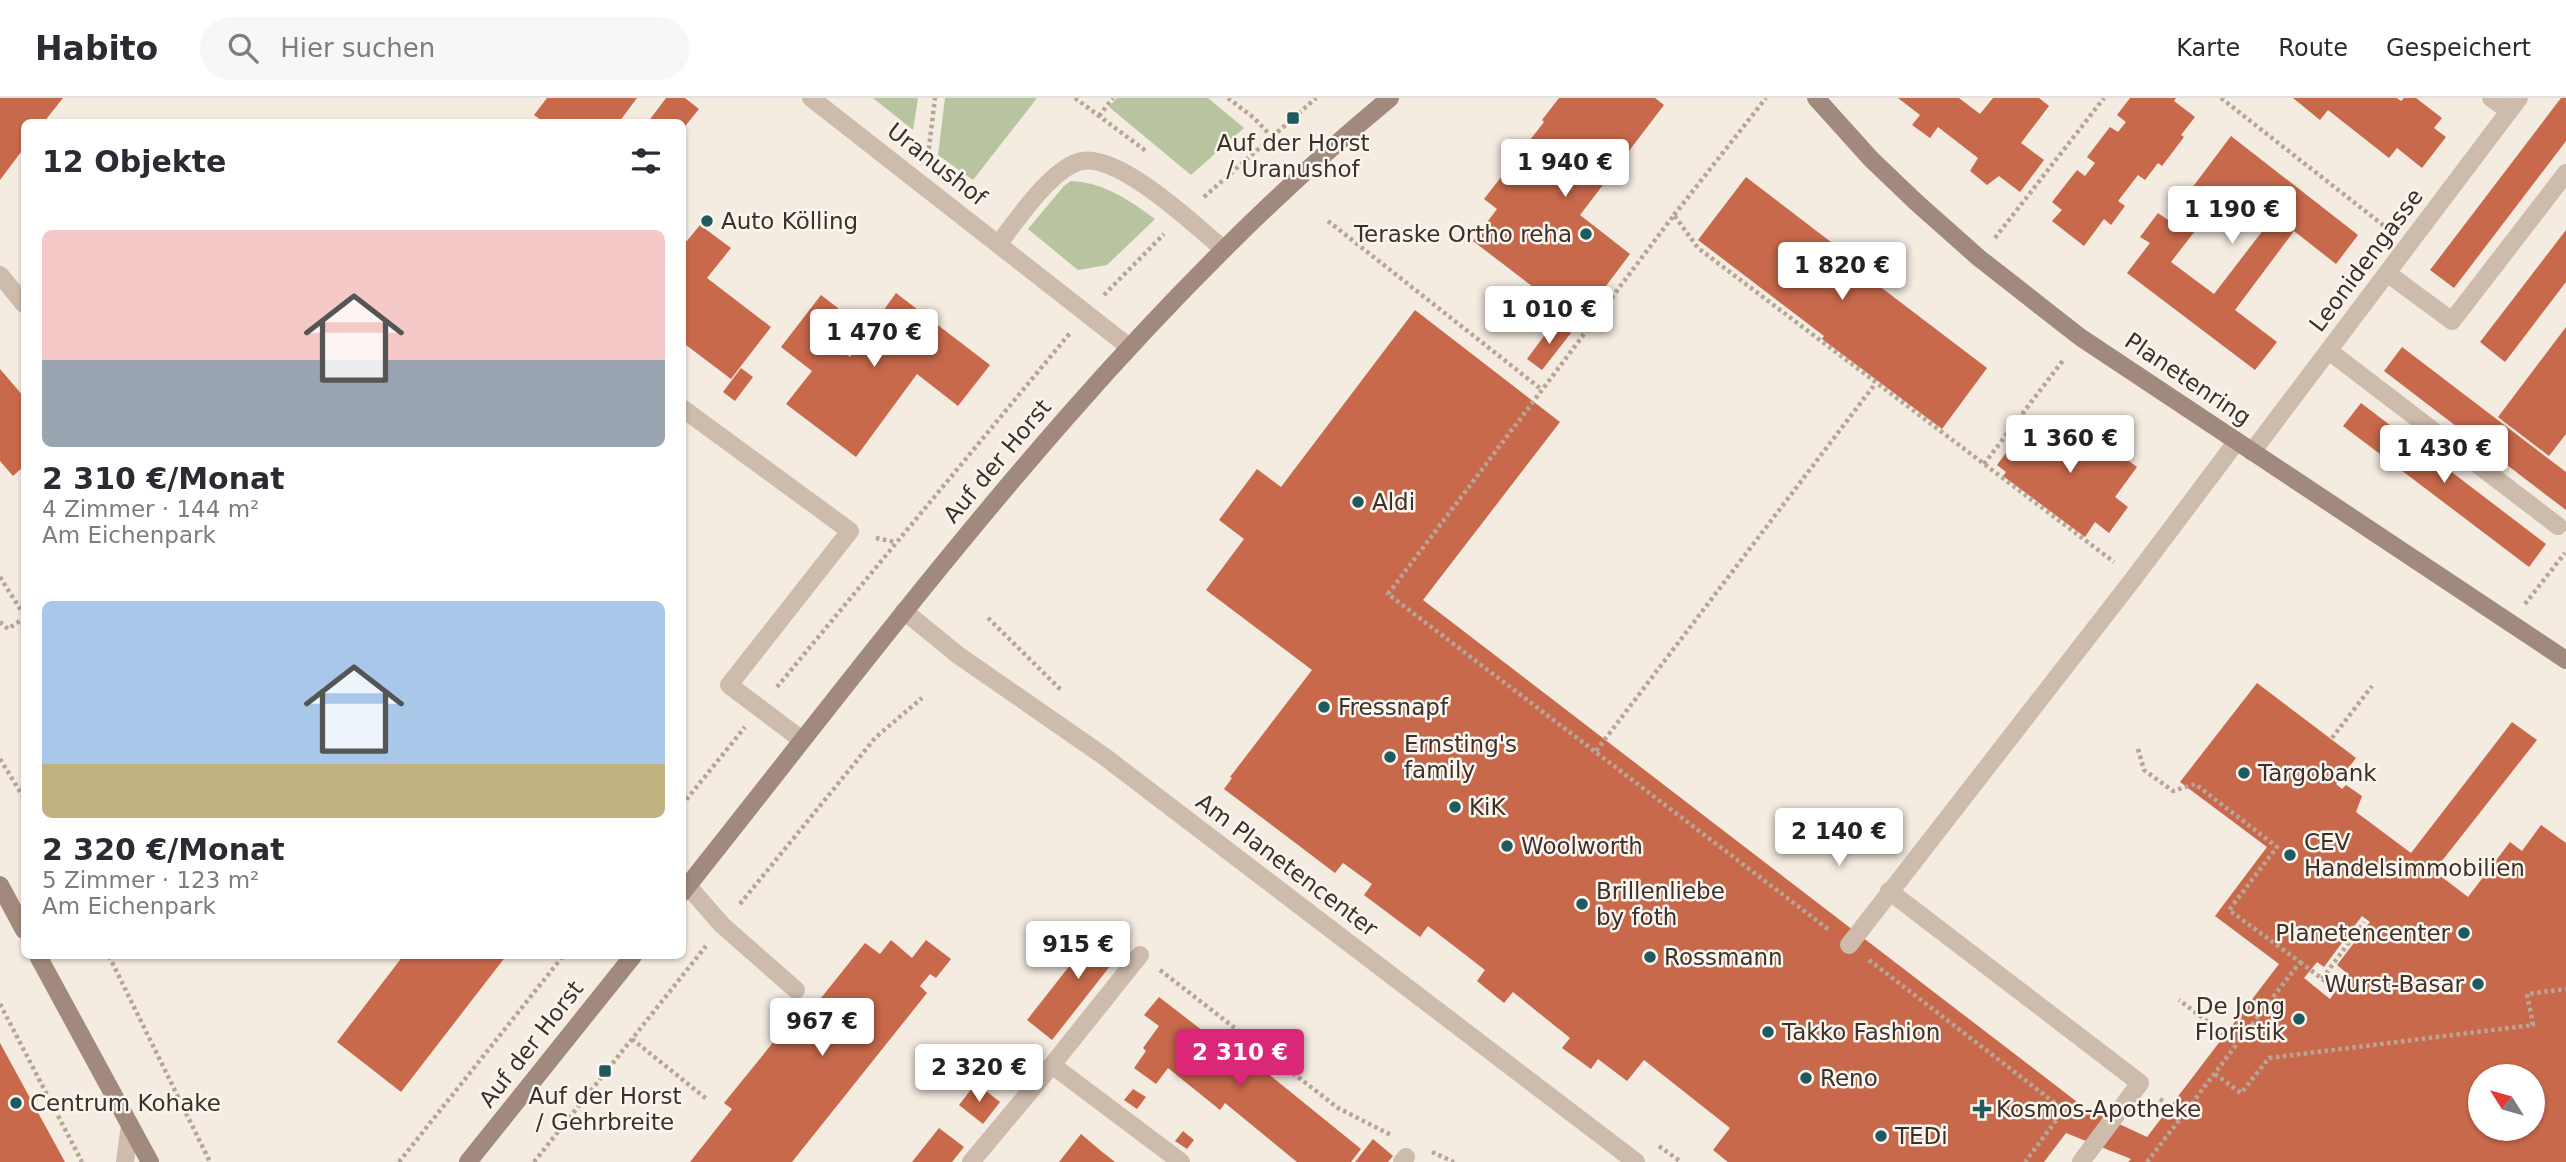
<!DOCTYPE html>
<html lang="de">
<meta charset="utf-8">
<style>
body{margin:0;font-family:"DejaVu Sans",sans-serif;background:#f7f7f7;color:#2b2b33;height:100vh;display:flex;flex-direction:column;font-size:26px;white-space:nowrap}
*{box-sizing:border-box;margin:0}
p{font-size:23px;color:#7c7c81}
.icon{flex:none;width:38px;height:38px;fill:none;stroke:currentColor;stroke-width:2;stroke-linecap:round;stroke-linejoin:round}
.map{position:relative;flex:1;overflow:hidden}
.details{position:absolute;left:21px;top:21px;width:665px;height:840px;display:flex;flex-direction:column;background:#fff;border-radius:10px;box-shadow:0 2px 5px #0004}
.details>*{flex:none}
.needle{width:46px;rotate:307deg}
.fabs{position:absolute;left:2468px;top:966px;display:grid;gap:14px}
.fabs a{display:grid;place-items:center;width:77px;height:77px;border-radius:50%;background:#fff;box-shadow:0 2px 5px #0004;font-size:35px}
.price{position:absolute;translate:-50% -60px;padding:0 16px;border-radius:7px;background:#fff;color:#222;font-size:23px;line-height:46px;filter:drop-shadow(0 2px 4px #0008)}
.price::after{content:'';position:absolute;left:50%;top:42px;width:21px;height:16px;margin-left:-10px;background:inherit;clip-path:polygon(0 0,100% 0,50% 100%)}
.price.on{background:#db2777;color:#fff}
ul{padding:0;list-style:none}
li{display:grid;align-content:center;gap:14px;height:371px;padding:0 21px}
li span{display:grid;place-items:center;height:217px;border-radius:10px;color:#555}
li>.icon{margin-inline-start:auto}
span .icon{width:126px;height:126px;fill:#fffc;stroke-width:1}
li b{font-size:30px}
h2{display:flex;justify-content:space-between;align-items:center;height:84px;padding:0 21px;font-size:30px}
header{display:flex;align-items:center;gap:42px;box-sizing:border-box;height:98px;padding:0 35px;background:#fff;border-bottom:2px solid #e1e1e2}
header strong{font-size:33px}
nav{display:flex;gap:38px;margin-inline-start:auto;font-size:24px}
.search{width:490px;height:63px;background:#f7f7f7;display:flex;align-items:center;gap:18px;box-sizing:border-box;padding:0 24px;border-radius:38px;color:#7c7c81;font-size:26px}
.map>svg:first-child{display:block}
.green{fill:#b8c4a0}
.building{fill:#c8694b;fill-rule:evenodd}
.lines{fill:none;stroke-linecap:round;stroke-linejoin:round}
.path{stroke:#b9a596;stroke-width:4.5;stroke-dasharray:3.5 3.5;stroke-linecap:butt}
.lane{stroke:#cdbbac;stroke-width:18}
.street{stroke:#cdbbac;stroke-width:18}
.secondary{stroke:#a18a7d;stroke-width:18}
.poi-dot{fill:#1f5a5e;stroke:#fbf5ee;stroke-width:2.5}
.labels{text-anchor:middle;stroke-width:5;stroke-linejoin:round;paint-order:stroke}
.poi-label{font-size:23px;fill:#3b302b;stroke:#fbf5ee;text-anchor:start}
.street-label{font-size:23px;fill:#3b302b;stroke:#fbf5ee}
</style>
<header>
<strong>Habito</strong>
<div class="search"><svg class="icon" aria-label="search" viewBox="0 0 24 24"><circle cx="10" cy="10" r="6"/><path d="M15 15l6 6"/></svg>Hier suchen</div>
<nav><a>Karte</a><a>Route</a><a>Gespeichert</a></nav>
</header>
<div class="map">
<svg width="2566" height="1064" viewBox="0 0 2566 1064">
<rect width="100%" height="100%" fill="#f4ebe1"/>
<g class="green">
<path d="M873,0H918L913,32Z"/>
<path d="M945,0H1037L973,82L938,57Z"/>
<path d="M1117,0H1208L1244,30L1191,77L1109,9Z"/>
<path d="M1071,83C1105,85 1129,102 1155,121L1107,167L1078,172L1028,131L1064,88Z"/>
</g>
<g class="building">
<path d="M0,0H63L44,24H24V50L0,82Z"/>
<path d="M547,0H637L619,24H544L534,17Z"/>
<path d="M666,0H685L699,11L682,32V24H648Z"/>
<path d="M1559,0H1655L1664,7L1580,117L1630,156L1579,224L1473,143L1497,111L1484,101L1544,24L1542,22Z"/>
<path d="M1898,0H1959L1980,16L1993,0H2039L2049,8L2021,45L2044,62L2020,94L1999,78L1987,87L1970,73L1978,60L1938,29L1930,40L1912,27L1920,17Z"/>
<path d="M2130,0H2176L2174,3L2195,19L2181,37L2184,39L2162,68L2158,65L2145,82L2138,77L2118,103L2125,108L2111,127L2104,121L2084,148L2052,123L2062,112L2052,104L2077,72L2085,78L2095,65L2087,59L2110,29L2118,34L2126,24L2117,17Z"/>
<path d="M2293,0H2397L2401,3L2404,0H2416L2442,20L2434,30L2446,39L2422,70L2397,50L2389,60L2328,12L2320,22Z"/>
<path d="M2561,0H2566V43L2454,190L2430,172Z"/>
<path d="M2231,38L2358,137L2336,166L2294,133L2235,212L2277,244L2255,272L2127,175L2150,145L2140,139L2158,115L2168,122ZM2244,95L2274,118L2214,196L2171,164L2215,107L2228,117Z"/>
<path d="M1746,79L1844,154L1842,158L1847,162L1855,152L1878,171L1870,181L1987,270L1942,331L1822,241L1824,238L1698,142Z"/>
<path d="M700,127L731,150L707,180L771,229L731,281L682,244V141L686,144Z"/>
<path d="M2566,132V184L2505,264L2480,244Z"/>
<path d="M896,195L990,267L958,308L917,276L856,359L786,306L812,273L781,249L821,197L843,214L824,240L850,259Z"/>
<path d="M1415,212L1560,324L1423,502L2085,1010L2147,1039L2279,866L2215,818L2267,749L2180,684L2257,585L2356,660L2336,686L2342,691L2346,687L2362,698L2356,714L2411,755L2512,624L2537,642L2434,773L2468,799L2510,744L2522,753L2541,727L2566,745V1064H2128L2131,1061L2066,1035L2044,1064H1728L1713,1052L1730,1030L1644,962L1627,983L1598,961L1591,971L1562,950L1570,940L1513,894L1504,905L1477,883L1485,872L1428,828L1420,839L1364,797L1372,786L1343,765L1335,775L1224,691L1232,680L1230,679L1312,572L1206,492L1244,441L1219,422L1257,371L1281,389ZM2362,818L2370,824L2337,867L2348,876L2330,901L2304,880L2317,864L2324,869ZM2480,978H2532V1031H2480Z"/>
<path d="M1555,223L1571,235L1542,272L1527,261Z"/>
<path d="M2566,229V336L2549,358L2498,319Z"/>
<path d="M2402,249L2566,374V412L2384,273Z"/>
<path d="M741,270L753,279L735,303L723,294Z"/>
<path d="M0,271L24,299V368L13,378L0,363Z"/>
<path d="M2361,305L2546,446L2529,469L2343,328Z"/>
<path d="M2048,318L2071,335L2079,326L2137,369L2115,399L2128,409L2109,435L2095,424L2085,439L2003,378L2006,374L1997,367L2023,332L2032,338Z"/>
<path d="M1104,824L1129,844L1052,942L1027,922Z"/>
<path d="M891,842L912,860L926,842L951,861L936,880L930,876L920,888L927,895L792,1064H690L732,1011L724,1005L788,926L804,939L825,912L817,905L865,845L880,856Z"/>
<path d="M403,858H506L401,994L337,944Z"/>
<path d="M1159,899L1251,970L1255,965L1361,1051L1351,1064H1297L1225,1005L1220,1012L1168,970L1156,986L1134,970L1146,953L1143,950L1159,928L1144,917Z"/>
<path d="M0,945L65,1064H0Z"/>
<path d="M976,985L1000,1004L983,1026L959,1007Z"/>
<path d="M1133,991L1146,999L1137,1011L1124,1002Z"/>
<path d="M939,1030L964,1049L952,1064H912Z"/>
<path d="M1183,1033L1194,1042L1187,1051L1175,1043Z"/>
<path d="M1081,1036L1101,1053L1115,1064H1059Z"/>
<path d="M1373,1041L1393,1058L1388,1064H1355Z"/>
</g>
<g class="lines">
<g class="path">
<path d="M1075,0L1146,53"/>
<path d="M1228,0L1254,20L1272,39"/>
<path d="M2221,0L2388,131"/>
<path d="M1099,18L1113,0"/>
<path d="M928,58L935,0"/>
<path d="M1204,99L1316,0"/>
<path d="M1674,117L1766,0"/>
<path d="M1328,123L1541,291"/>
<path d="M1995,140L2104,0"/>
<path d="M1104,197L1164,136"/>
<path d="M1984,366L2064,261"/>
<path d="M876,440L895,444"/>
<path d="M0,479L24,517"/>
<path d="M2525,506L2565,455"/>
<path d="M988,520L1062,593"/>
<path d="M0,524L8,531L24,520"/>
<path d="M777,589L1070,235"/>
<path d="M2332,640L2372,588"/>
<path d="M2138,651L2144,672L2173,693L2195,686L2277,749L2229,812L2300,864L2237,946"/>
<path d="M1596,653L1875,286"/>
<path d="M0,661L24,700"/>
<path d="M682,707L745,629"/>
<path d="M740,806L876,639L922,600"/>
<path d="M1828,831L1388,496L1674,117L1698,150L2114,464"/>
<path d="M109,858L210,1064"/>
<path d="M1869,862L2064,1012L2025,1064"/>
<path d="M2300,864L2334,890"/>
<path d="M1160,872L1338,1010L1391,1037"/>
<path d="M2322,881L2364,824"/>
<path d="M0,906L82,1064"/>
<path d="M632,941L708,1002"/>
<path d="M2215,976L2241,995L2269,960L2533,927L2527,896L2566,891"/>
<path d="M2160,1001L2183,1017L2237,946L2179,902"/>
<path d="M1659,1048L1681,1064"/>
<path d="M1432,1054L1454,1064"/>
<path d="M399,1064L563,858"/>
<path d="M534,1064L706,848"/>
<path d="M2147,1064L2183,1017"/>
</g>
<g class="lane">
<path d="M2387,175L2452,223L2566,75"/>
<path d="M0,177L24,206"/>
<path d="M2329,253L2558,428"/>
<path d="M682,310L850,433L729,587L802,642"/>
<path d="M688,788L722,827L796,892"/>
<path d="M1889,793L2140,985L2081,1064"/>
<path d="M1849,847L2134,480L2237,343"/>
<path d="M1052,967L1140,857"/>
<path d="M1402,1064L1406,1059"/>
</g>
<g class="street">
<path d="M811,0L1128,248"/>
<path d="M2491,0L2509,13"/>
<path d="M999,145C1018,121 1049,74 1078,64C1115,51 1195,127 1223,151"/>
<path d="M2252,354L2519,0"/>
<path d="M904,513L958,557L1105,659L1636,1064"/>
<path d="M125,1064L130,1027"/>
<path d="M971,1064L1052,967L1181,1064"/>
</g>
<g class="secondary">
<path d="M1816,0L1871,61L1917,105L1979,160L2080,239L2566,562"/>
<path d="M0,787L24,832"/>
<path d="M682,795C904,516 1114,228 1390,0"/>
<path d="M38,858L150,1064"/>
<path d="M468,1064L633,858"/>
</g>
</g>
<g class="poi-dot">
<rect x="1286" y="13" width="14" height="14" rx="3.5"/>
<circle cx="707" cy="123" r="7"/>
<circle cx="1586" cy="136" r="7"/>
<circle cx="1358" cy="404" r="7"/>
<circle cx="1324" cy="609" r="7"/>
<circle cx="1390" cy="659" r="7"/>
<circle cx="2244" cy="675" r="7"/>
<circle cx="1455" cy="709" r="7"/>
<circle cx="1507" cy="748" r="7"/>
<circle cx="2290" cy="757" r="7"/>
<circle cx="1582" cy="806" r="7"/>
<circle cx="2464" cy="835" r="7"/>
<circle cx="1650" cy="859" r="7"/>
<circle cx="2478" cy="886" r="7"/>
<circle cx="2299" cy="921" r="7"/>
<circle cx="1768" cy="934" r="7"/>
<rect x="598" y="966" width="14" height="14" rx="3.5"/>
<circle cx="1806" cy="980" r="7"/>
<circle cx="16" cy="1005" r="7"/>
<path d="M1978.5 1000.5h7v7h7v7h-7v7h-7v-7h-7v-7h7z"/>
<circle cx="1881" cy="1038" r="7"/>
</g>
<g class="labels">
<g class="poi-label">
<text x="1293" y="53" text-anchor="middle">Auf der Horst<tspan x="1293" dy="26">/ Uranushof</tspan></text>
<text x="721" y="131">Auto Kölling</text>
<text x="1572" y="144" text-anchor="end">Teraske Ortho reha</text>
<text x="1372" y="412">Aldi</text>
<text x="1338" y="617">Fressnapf</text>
<text x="1404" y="654">Ernsting's<tspan x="1404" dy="26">family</tspan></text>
<text x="2258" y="683">Targobank</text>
<text x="1469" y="717">KiK</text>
<text x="2304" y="752">CEV<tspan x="2304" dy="26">Handelsimmobilien</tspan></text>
<text x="1521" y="756">Woolworth</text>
<text x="1596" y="801">Brillenliebe<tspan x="1596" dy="26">by foth</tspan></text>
<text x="2450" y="843" text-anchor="end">Planetencenter</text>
<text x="1664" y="867">Rossmann</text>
<text x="2464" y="894" text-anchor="end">Wurst-Basar</text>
<text x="2285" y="916" text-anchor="end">De Jong<tspan x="2285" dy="26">Floristik</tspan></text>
<text x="1782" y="942">Takko Fashion</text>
<text x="1820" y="988">Reno</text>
<text x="605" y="1006" text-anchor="middle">Auf der Horst<tspan x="605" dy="26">/ Gehrbreite</tspan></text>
<text x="30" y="1013">Centrum Kohake</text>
<text x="1996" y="1019">Kosmos-Apotheke</text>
<text x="1895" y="1046">TEDi</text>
</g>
<g class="street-label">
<text transform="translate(937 66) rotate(38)" y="8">Uranushof</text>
<text transform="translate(2366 162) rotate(-53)" y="8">Leonidengasse</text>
<text transform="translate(2188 281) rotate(34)" y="8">Planetenring</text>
<text transform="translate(997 363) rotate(-50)" y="8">Auf der Horst</text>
<text transform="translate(1287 767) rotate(37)" y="8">Am Planetencenter</text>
<text transform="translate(531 946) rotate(-52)" y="8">Auf der Horst</text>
</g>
</g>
</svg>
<div class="fabs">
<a><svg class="needle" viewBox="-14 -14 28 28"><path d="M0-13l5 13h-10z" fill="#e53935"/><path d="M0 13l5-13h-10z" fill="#7c7c81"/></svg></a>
</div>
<b class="price" style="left:1565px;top:101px">1 940 €</b>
<b class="price" style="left:2232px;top:148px">1 190 €</b>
<b class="price" style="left:1842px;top:204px">1 820 €</b>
<b class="price" style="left:1549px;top:248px">1 010 €</b>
<b class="price" style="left:874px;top:271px">1 470 €</b>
<b class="price" style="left:2070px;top:377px">1 360 €</b>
<b class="price" style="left:2444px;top:387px">1 430 €</b>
<b class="price" style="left:1839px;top:770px">2 140 €</b>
<b class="price" style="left:1078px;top:883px">915 €</b>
<b class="price" style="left:822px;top:960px">967 €</b>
<b class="price on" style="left:1240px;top:991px">2 310 €</b>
<b class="price" style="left:979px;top:1006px">2 320 €</b>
<section class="details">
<h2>12 Objekte<svg class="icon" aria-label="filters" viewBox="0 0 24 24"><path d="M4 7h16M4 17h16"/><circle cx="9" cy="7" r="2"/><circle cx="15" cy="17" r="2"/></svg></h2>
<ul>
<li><span style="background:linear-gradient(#f6c9c9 60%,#9aa5b1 0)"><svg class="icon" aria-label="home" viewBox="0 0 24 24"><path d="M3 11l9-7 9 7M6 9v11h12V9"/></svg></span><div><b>2 310 €/Monat</b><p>4 Zimmer · 144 m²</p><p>Am Eichenpark</p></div></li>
<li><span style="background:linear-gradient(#a9c7e8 75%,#c2b280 0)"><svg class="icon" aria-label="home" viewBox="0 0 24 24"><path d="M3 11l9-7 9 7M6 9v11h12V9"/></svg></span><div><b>2 320 €/Monat</b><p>5 Zimmer · 123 m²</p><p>Am Eichenpark</p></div></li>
</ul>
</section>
</div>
